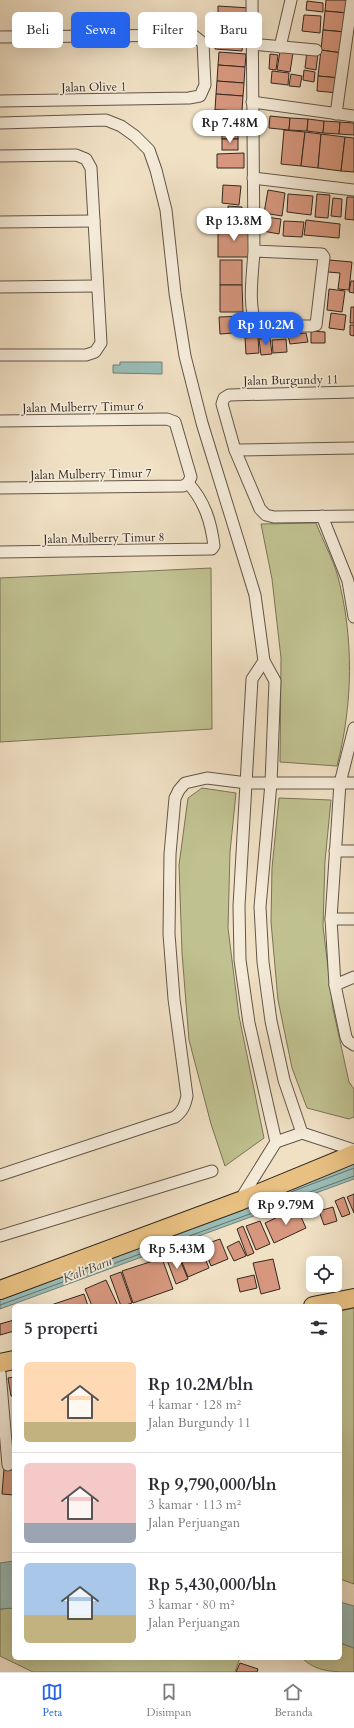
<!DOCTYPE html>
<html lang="id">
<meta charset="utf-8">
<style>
body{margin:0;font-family:Cardo,serif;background:#f2f2f3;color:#2b2b33;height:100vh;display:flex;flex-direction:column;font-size:15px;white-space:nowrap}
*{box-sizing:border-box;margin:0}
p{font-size:13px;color:#7c7c81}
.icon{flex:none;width:22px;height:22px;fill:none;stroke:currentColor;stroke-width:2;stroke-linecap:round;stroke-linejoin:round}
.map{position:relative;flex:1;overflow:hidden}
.panel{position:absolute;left:12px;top:1304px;width:330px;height:356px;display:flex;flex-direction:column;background:#fff;border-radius:6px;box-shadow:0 4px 16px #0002}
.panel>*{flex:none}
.hud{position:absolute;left:12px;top:12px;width:330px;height:36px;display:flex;gap:8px}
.controls{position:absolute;left:306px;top:1256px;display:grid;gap:8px}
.controls a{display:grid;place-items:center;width:36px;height:36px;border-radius:6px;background:#fff;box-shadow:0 4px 16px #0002;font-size:20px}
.price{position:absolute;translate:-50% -34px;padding:0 9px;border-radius:14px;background:#fff;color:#222;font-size:13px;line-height:26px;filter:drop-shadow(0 1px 2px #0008)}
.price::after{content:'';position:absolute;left:50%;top:24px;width:12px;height:9px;margin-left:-6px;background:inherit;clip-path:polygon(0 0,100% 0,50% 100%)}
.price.active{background:#2563eb;color:#fff}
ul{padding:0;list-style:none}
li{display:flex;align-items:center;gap:12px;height:100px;padding:0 12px}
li+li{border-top:1px solid #e1e1e2}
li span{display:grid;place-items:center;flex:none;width:112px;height:80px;border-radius:6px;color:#555}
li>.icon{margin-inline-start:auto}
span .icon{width:48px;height:48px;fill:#fffc;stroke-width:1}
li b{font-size:17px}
h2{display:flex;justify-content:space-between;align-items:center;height:48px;padding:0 12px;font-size:17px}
.chip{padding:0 14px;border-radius:6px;background:#fff;box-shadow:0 4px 16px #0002;font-size:14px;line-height:36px}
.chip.active{background:#2563eb;color:#fff}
.menu{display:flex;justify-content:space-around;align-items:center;height:56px;border-top:1px solid #e1e1e2;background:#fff;font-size:11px;color:#7c7c81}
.menu a{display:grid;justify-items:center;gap:2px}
.menu .active{color:#2563eb}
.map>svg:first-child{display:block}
.green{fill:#c0c190;stroke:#7a7458}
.water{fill:#9abdb7;stroke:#71817b}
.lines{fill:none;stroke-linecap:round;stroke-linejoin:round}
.shore{stroke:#66726c;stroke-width:1}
.building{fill:#d6977e;stroke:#332820}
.street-casing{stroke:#625649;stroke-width:13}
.primary-casing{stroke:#332820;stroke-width:20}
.street{stroke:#f5ebd9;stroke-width:11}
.primary{stroke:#e8c082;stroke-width:18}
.labels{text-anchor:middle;stroke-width:3.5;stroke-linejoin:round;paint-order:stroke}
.street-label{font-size:12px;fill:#332820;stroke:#f5ebd9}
.water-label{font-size:13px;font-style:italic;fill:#4d4d46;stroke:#f5ebd9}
</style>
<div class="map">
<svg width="354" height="1672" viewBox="0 0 354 1672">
<rect width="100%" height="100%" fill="#f0e0c4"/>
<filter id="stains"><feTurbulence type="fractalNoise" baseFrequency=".005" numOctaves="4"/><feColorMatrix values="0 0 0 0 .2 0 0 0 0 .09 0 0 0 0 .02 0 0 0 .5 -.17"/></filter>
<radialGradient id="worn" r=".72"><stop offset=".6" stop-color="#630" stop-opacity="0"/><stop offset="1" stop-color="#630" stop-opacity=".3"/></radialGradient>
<g class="green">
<path d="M316,523C323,541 333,559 338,577C354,639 353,704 337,766L280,762L281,658L272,579L261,524Z"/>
<path d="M211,568L212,729L0,742V578Z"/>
<path d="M202,788L236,793L230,852L228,928L239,1016L264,1138L225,1166L211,1124L189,1040L182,953L179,865L188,798Z"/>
<path d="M279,798L331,800L325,861L323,926L333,1009L349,1082L354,1089V1117L349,1119L307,1108L292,1068L278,1000L271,922L272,868Z"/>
<path d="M354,1308V1584L340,1579V1311Z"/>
<path d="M14,1608V1658H240L235,1672H33L0,1656V1609Z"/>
<path d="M340,1643L354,1648V1672C334,1672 316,1672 302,1658H340Z"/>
</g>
<g class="water">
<path d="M120,362H162V374L113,373V365H120Z"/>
<path d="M354,1164V1179L0,1309V1296Z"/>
<path d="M14,1561V1608L0,1609V1563Z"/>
<path d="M340,1602L354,1606V1648L340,1643Z"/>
</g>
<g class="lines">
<g class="shore">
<path d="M254,1206L354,1168"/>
<path d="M0,1305L354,1176"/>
</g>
</g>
<g class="building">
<path d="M326,0H348L347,13L325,11Z"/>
<path d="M307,1L323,3V12L306,10Z"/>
<path d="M218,6L250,8V22L218,21Z"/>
<path d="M325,11L347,13L345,32L323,30Z"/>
<path d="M304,15L321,16L320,33L302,31Z"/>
<path d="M216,22L244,23L242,51L215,49Z"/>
<path d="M323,30L345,32L342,53L321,50Z"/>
<path d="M321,50L342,53L340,78L318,76Z"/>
<path d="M280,51L293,53L290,72L277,70Z"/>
<path d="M307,51L318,53L316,70L305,68Z"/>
<path d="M219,52L246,54L245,67L218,65Z"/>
<path d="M270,54L278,55L276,70L269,69Z"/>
<path d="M218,65L245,67L244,83L217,81Z"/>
<path d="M304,70L315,72L314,82L303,80Z"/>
<path d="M272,71L289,73L288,85L271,83Z"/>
<path d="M291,74L302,76L300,87L289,86Z"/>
<path d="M318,76L340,78L338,93L317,91Z"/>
<path d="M217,81L244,83L243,96L216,94Z"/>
<path d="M216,94L243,96L242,111L215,110Z"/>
<path d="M215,110L242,111V125L214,123Z"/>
<path d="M270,116L290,118L289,130L269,128Z"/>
<path d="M290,118L308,119L307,131L289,130Z"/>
<path d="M308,119L324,121L323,133L307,131Z"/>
<path d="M324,121L340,122L339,134L323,133Z"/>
<path d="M340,122L354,123V135L339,134Z"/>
<rect x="222" y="128" width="16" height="11"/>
<path d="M284,130L305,132L301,166L281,164Z"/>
<path d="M305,132L321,134L318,168L301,166Z"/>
<path d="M321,134L345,137L341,171L318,168Z"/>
<path d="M345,137L354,138V172L341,171Z"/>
<rect x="222" y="139" width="16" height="11"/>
<path d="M244,153V168H217V154Z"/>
<path d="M223,185L241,186L239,205L222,203Z"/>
<path d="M268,190L285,193L282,216L264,213Z"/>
<path d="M288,194L313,196L311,215L287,212Z"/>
<path d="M317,194L330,195L328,218L315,217Z"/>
<path d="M347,197H354V220L345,219Z"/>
<path d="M333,198L342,199L341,217L331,216Z"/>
<path d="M228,206L242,207V215L228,214Z"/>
<path d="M265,217L281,219L279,234L263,231Z"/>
<path d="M306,220L340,224L339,238L304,235Z"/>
<path d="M284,221L304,222L302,237L283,236Z"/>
<rect x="218" y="228" width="31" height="29"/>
<rect x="220" y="260" width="22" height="25"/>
<path d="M329,260L352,262L349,290L338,289L340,273L328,272Z"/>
<path d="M351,281H354V293L349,292Z"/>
<path d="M220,285H242L243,312H220Z"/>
<path d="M329,289L345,291L342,312L327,310Z"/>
<path d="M351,307H354V323H350Z"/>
<path d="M331,313L346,315L344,330L329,328Z"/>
<path d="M246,316L247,332L220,334L219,317Z"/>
<path d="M350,325H354V336L350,335Z"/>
<path d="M311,331L325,332V343H311Z"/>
<path d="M306,333L308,342L290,344L288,335Z"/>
<path d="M258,337L259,353L246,354L245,338Z"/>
<path d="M270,338L272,354L261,355L259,339Z"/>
<path d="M286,339L287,352L273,353L272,340Z"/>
<path d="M354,1194V1213L347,1197Z"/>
<path d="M344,1197L350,1214L342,1217L335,1201Z"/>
<path d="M333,1207L337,1221L324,1225L319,1211Z"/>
<path d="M297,1208L306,1228L274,1243L265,1223Z"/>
<path d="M260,1221L270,1244L256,1250L246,1226Z"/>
<path d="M243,1226L254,1253L247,1256L237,1229Z"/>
<path d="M220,1239L228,1259L211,1266L203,1245Z"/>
<path d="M239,1241L246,1256L234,1261L227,1247Z"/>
<path d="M200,1246L209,1268L188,1277L179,1255Z"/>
<path d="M178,1255L188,1279L176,1284L167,1260Z"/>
<path d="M162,1258L173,1289L133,1303L122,1271Z"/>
<path d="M273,1259L280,1289L261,1294L253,1263Z"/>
<path d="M121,1272L132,1303L123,1306H121L110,1276Z"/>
<path d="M254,1275L257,1288L240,1292L237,1279Z"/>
<path d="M106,1280L118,1306H92L85,1289Z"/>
<path d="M84,1294L88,1306H51V1305Z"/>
<path d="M14,1320V1331L0,1335V1324Z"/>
<path d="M14,1377V1396H11L8,1378Z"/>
<path d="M4,1469L14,1470V1495L2,1494Z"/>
<path d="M240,1663L258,1669L257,1672H236Z"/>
</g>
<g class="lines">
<g class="street-casing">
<g id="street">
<path d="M252,0L254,251C253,271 247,308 257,325L262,326H312L316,325L324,257L322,254L254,251"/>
<path d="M0,37L193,35L203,43L205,85L200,96L189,98L0,101"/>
<path d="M252,44L316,50"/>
<path d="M280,47L291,0"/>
<path d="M252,102L354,116"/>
<path d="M336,114L352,0"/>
<path d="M0,123L106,120L121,126L135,136L149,150L156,170L166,210L175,293L185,356L202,423L255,595L264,661L275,681L271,783L260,907L263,962L271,1021L284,1080L302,1133L354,1150"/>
<path d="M0,156L76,155L86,159L91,168L101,343L95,352L86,355H0"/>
<path d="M253,178L354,190"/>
<path d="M0,222L94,221"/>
<path d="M0,287L97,286"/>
<path d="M354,392L229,395L224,398L222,404L235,450L260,509L266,515L274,517L354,516"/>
<path d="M0,421L167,419L175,422L191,477L188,483L183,486L0,488"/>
<path d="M235,450L354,448"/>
<path d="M322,516L348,581L354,617"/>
<path d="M0,552L212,549L214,546C211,522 205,502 188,483"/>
<path d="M354,728L340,783L331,919L335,985L346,1037L348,1041L354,1045"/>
<path d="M335,851H354"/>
<path d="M331,919H354"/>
<path d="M335,985L354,977"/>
<path d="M276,1142L302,1133"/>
<path d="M0,1175L175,1117C183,1111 185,1105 187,1096L174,999L169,934L170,854L175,798L179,790L185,783L207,778L247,783H354"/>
<path d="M240,1200L276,1142L249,1023L240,960L239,906L252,679L264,661"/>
<path d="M0,1236L212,1171"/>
<path d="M0,1373L8,1465"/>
</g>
</g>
<g class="primary-casing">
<g id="primary">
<path d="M0,1290L240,1201L354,1154"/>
<path d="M313,1306L354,1298"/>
<path d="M0,1363L14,1360"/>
</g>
</g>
<use href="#street" class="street"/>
<use href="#primary" class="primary"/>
</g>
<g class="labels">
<g class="street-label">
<text transform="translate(94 87) rotate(-1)" y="4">Jalan Olive 1</text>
<text transform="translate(291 380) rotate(-1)" y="4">Jalan Burgundy 11</text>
<text transform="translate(83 407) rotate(-1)" y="4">Jalan Mulberry Timur 6</text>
<text transform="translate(91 474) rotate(-1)" y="4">Jalan Mulberry Timur 7</text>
<text transform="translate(104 538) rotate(-1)" y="4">Jalan Mulberry Timur 8</text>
</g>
<g class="water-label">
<text transform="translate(87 1269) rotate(-21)" y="5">Kali Baru</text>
</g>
</g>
<rect width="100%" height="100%" filter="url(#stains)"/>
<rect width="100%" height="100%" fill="url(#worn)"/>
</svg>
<div class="controls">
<a><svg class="icon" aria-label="locate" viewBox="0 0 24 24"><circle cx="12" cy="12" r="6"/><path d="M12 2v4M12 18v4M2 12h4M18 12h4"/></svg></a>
</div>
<b class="price" style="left:230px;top:144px">Rp 7.48M</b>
<b class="price" style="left:234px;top:242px">Rp 13.8M</b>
<b class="price active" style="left:266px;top:346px">Rp 10.2M</b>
<b class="price" style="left:286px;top:1226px">Rp 9.79M</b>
<b class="price" style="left:177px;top:1270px">Rp 5.43M</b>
<div class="hud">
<a class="chip">Beli</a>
<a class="chip active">Sewa</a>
<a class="chip">Filter</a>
<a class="chip">Baru</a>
</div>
<section class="panel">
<h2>5 properti<svg class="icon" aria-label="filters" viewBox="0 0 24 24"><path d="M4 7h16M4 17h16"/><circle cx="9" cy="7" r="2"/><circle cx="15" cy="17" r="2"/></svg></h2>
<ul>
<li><span style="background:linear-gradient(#ffd9b3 75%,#c2b280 0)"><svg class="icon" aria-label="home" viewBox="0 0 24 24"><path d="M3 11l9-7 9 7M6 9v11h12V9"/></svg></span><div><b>Rp 10.2M/bln</b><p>4 kamar · 128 m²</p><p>Jalan Burgundy 11</p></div></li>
<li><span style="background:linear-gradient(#f6c9c9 75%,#9aa5b1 0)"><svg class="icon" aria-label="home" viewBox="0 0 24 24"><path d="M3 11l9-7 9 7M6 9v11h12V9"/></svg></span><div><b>Rp 9,790,000/bln</b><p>3 kamar · 113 m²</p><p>Jalan Perjuangan</p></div></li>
<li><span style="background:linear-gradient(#a9c7e8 65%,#c2b280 0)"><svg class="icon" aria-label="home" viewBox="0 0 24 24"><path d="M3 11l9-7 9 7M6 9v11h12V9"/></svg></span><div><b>Rp 5,430,000/bln</b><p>3 kamar · 80 m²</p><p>Jalan Perjuangan</p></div></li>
</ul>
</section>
</div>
<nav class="menu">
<a class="active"><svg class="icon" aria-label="map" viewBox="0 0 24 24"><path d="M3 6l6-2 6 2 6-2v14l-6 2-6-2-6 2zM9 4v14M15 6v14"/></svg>Peta</a>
<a><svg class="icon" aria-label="saved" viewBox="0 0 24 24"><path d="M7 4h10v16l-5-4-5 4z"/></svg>Disimpan</a>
<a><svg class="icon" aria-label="home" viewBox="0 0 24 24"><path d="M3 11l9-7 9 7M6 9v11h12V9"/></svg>Beranda</a>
</nav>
